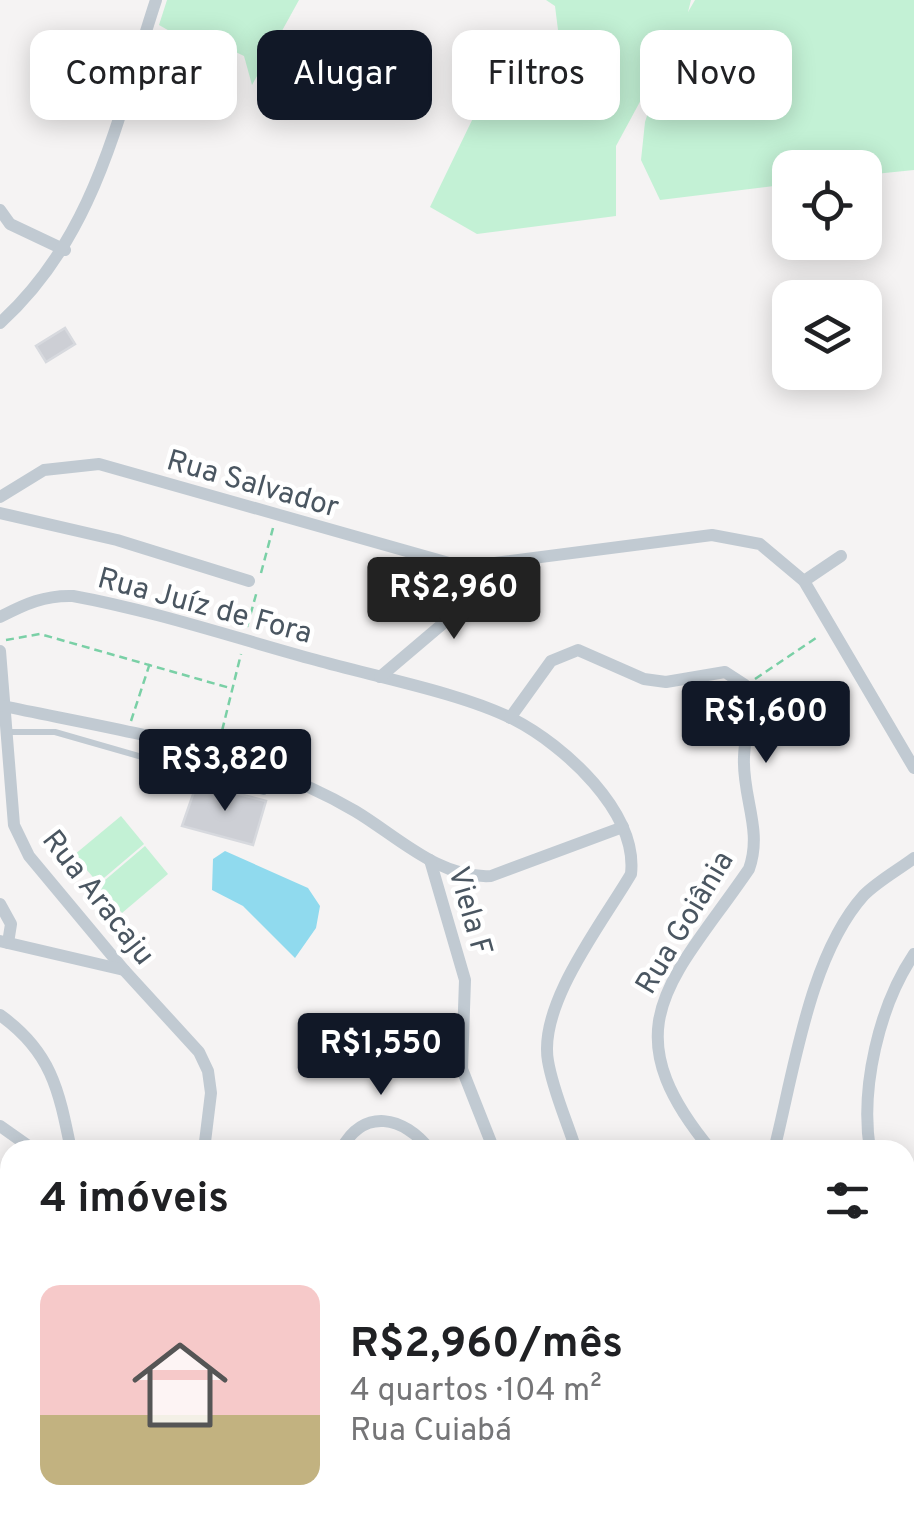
<!DOCTYPE html>
<html lang="pt">
<meta charset="utf-8">
<style>
body{margin:0;font-family:Overpass,sans-serif;background:#f6f6f6;color:#202124;height:100vh;display:flex;flex-direction:column;font-size:38px;white-space:nowrap}
*{box-sizing:border-box;margin:0}
p{font-size:32px;color:#757577}
.icon{flex:none;width:55px;height:55px;fill:none;stroke:currentColor;stroke-width:2;stroke-linecap:round;stroke-linejoin:round}
.map{position:relative;flex:1;overflow:hidden}
.details{position:absolute;left:0px;top:1140px;width:915px;height:392px;display:flex;flex-direction:column;background:#fff;border-radius:30px 30px 0 0;box-shadow:0 5px 25px #0003}
.details>*{flex:none}
.guide{position:absolute;left:30px;top:30px;width:855px;height:90px;display:flex;gap:20px}
.fabs{position:absolute;left:772px;top:150px;display:grid;gap:20px}
.fabs a{display:grid;place-items:center;width:110px;height:110px;border-radius:20px;background:#fff;box-shadow:0 5px 25px #0003;font-size:50px}
.price{position:absolute;translate:-50% -85px;padding:0 22px;border-radius:10px;background:#111827;color:#fff;font-size:32px;line-height:65px;filter:drop-shadow(0 2px 5px #0008)}
.price::after{content:'';position:absolute;left:50%;top:60px;width:30px;height:22px;margin-left:-15px;background:inherit;clip-path:polygon(0 0,100% 0,50% 100%)}
.price.on{background:#222;color:#fff}
ul{padding:0;list-style:none}
li{display:flex;align-items:center;gap:30px;height:250px;padding:0 40px}
li span{display:grid;place-items:center;flex:none;width:280px;height:200px;border-radius:20px;color:#555}
li>.icon{margin-inline-start:auto}
span .icon{width:120px;height:120px;fill:#fffc;stroke-width:1}
li b{font-size:42px}
h2{display:flex;justify-content:space-between;align-items:center;height:120px;padding:0 40px;font-size:42px}
.tag{padding:0 35px;border-radius:20px;background:#fff;box-shadow:0 5px 25px #0003;font-size:35px;line-height:90px}
.tag.on{background:#111827;color:#fff}
.map>svg:first-child{display:block}
.green{fill:#c3f1d5}
.water{fill:#90daee}
.building{fill:#cdcfd5;stroke:#d7d9de;stroke-width:2.5}
.lines{fill:none;stroke-linecap:round;stroke-linejoin:round}
.path{stroke:#7ad0a6;stroke-width:2.5;stroke-dasharray:8 5;stroke-linecap:butt}
.lane{stroke:#c1cad2;stroke-width:6}
.street{stroke:#c1cad2;stroke-width:12}
.labels{text-anchor:middle;stroke-width:9;stroke-linejoin:round;paint-order:stroke}
.street-label{font-size:30px;fill:#4a5661;stroke:#fff}
</style>
<div class="map">
<svg width="914" height="1532" viewBox="0 0 914 1532">
<rect width="100%" height="100%" fill="#f5f3f3"/>
<g class="green">
<path d="M167,0H299L252,85L244,56L200,35L180,37L159,25Z"/>
<path d="M546,0H691L688,12L695,0H914V170L865,175V168H790V184L660,200L641,160L645,122L669,48L616,146V216L477,234L430,207L490,83L564,78L555,6Z"/>
<path d="M121,816L144,844L98,883L74,855Z"/>
<path d="M145,846L168,874L122,913L98,886Z"/>
</g>
<path class="water" d="M225,851L308,888L320,906L316,928L295,958L243,906L212,890L213,859Z"/>
<g class="building">
<path d="M175,55L199,62L188,95L165,87Z"/>
<path d="M65,328L75,344L46,362L36,346Z"/>
<path d="M197,783L266,801L253,845L182,826Z"/>
</g>
<g class="lines">
<g class="path">
<path d="M261,573L273,528"/>
<path d="M247,627L257,591"/>
<path d="M6,640L40,634L230,688"/>
<path d="M755,679L819,636"/>
<path d="M131,721L150,663"/>
<path d="M219,743L241,654"/>
</g>
<path class="lane" d="M6,732H55L264,792"/>
<g class="street">
<path d="M0,210L10,224L65,250"/>
<path d="M0,323C96,236 117,118 156,0"/>
<path d="M0,497L44,470L99,464L463,567L712,535L760,544L804,581L914,768"/>
<path d="M0,513L117,540L249,581"/>
<path d="M804,581L841,556"/>
<path d="M0,617C25,604 45,595 73,596C155,611 235,638 316,660C372,676 462,693 513,719C564,745 638,812 631,874C603,922 538,1004 548,1061C553,1091 567,1121 576,1150"/>
<path d="M0,651L14,825L29,856L124,970L199,1052L208,1071L211,1093L204,1150"/>
<path d="M380,677L446,621L489,567"/>
<path d="M3,706C122,731 249,749 355,811C397,836 439,879 491,876L623,827"/>
<path d="M510,718L551,661L578,650L644,679L666,682L725,672L745,685C753,710 745,732 744,757C742,797 763,830 749,869C673,980 608,1026 711,1150"/>
<path d="M430,860L465,980L462,1069L494,1150"/>
<path d="M0,904L11,924L8,943"/>
<path d="M0,941L124,970"/>
<path d="M0,1015C52,1052 59,1091 71,1150"/>
<path d="M0,1126L34,1150"/>
<path d="M341,1150C363,1107 404,1116 430,1150"/>
<path d="M774,1150C794,1072 809,956 864,895C878,881 898,870 914,858"/>
<path d="M870,1150C860,1088 879,1006 914,954"/>
<path d="M905,1191L914,1197"/>
<path d="M0,1377L10,1413"/>
<path d="M905,1379L914,1437"/>
<path d="M905,1496L914,1495"/>
<path d="M38,1522L41,1532"/>
<path d="M185,1532L191,1522"/>
<path d="M292,1532V1522"/>
<path d="M496,1532L498,1528"/>
<path d="M719,1532L741,1522"/>
</g>
</g>
<g class="labels">
<g class="street-label">
<text transform="translate(253 483) rotate(16)" y="10">Rua Salvador</text>
<text transform="translate(205 605) rotate(15)" y="10">Rua Juíz de Fora</text>
<text transform="translate(99 897) rotate(52)" y="10">Rua Aracaju</text>
<text transform="translate(471 911) rotate(74)" y="10">Viela F</text>
<text transform="translate(684 922) rotate(-59)" y="10">Rua Goiânia</text>
</g>
</g>
</svg>
<div class="fabs">
<a><svg class="icon" aria-label="locate" viewBox="0 0 24 24"><circle cx="12" cy="12" r="6"/><path d="M12 2v4M12 18v4M2 12h4M18 12h4"/></svg></a>
<a><svg class="icon" aria-label="layers" viewBox="0 0 24 24"><path d="M12 4l9 5-9 5-9-5zM3 14l9 5 9-5"/></svg></a>
</div>
<b class="price on" style="left:454px;top:642px">R$2,960</b>
<b class="price" style="left:766px;top:766px">R$1,600</b>
<b class="price" style="left:225px;top:814px">R$3,820</b>
<b class="price" style="left:381px;top:1098px">R$1,550</b>
<div class="guide">
<a class="tag">Comprar</a>
<a class="tag on">Alugar</a>
<a class="tag">Filtros</a>
<a class="tag">Novo</a>
</div>
<section class="details">
<h2>4 imóveis<svg class="icon" aria-label="filters" viewBox="0 0 24 24"><path d="M4 7h16M4 17h16"/><circle cx="9" cy="7" r="2"/><circle cx="15" cy="17" r="2"/></svg></h2>
<ul>
<li><span style="background:linear-gradient(#f6c9c9 65%,#c2b280 0)"><svg class="icon" aria-label="home" viewBox="0 0 24 24"><path d="M3 11l9-7 9 7M6 9v11h12V9"/></svg></span><div><b>R$2,960/mês</b><p>4 quartos · 104 m²</p><p>Rua Cuiabá</p></div></li>
</ul>
</section>
</div>
